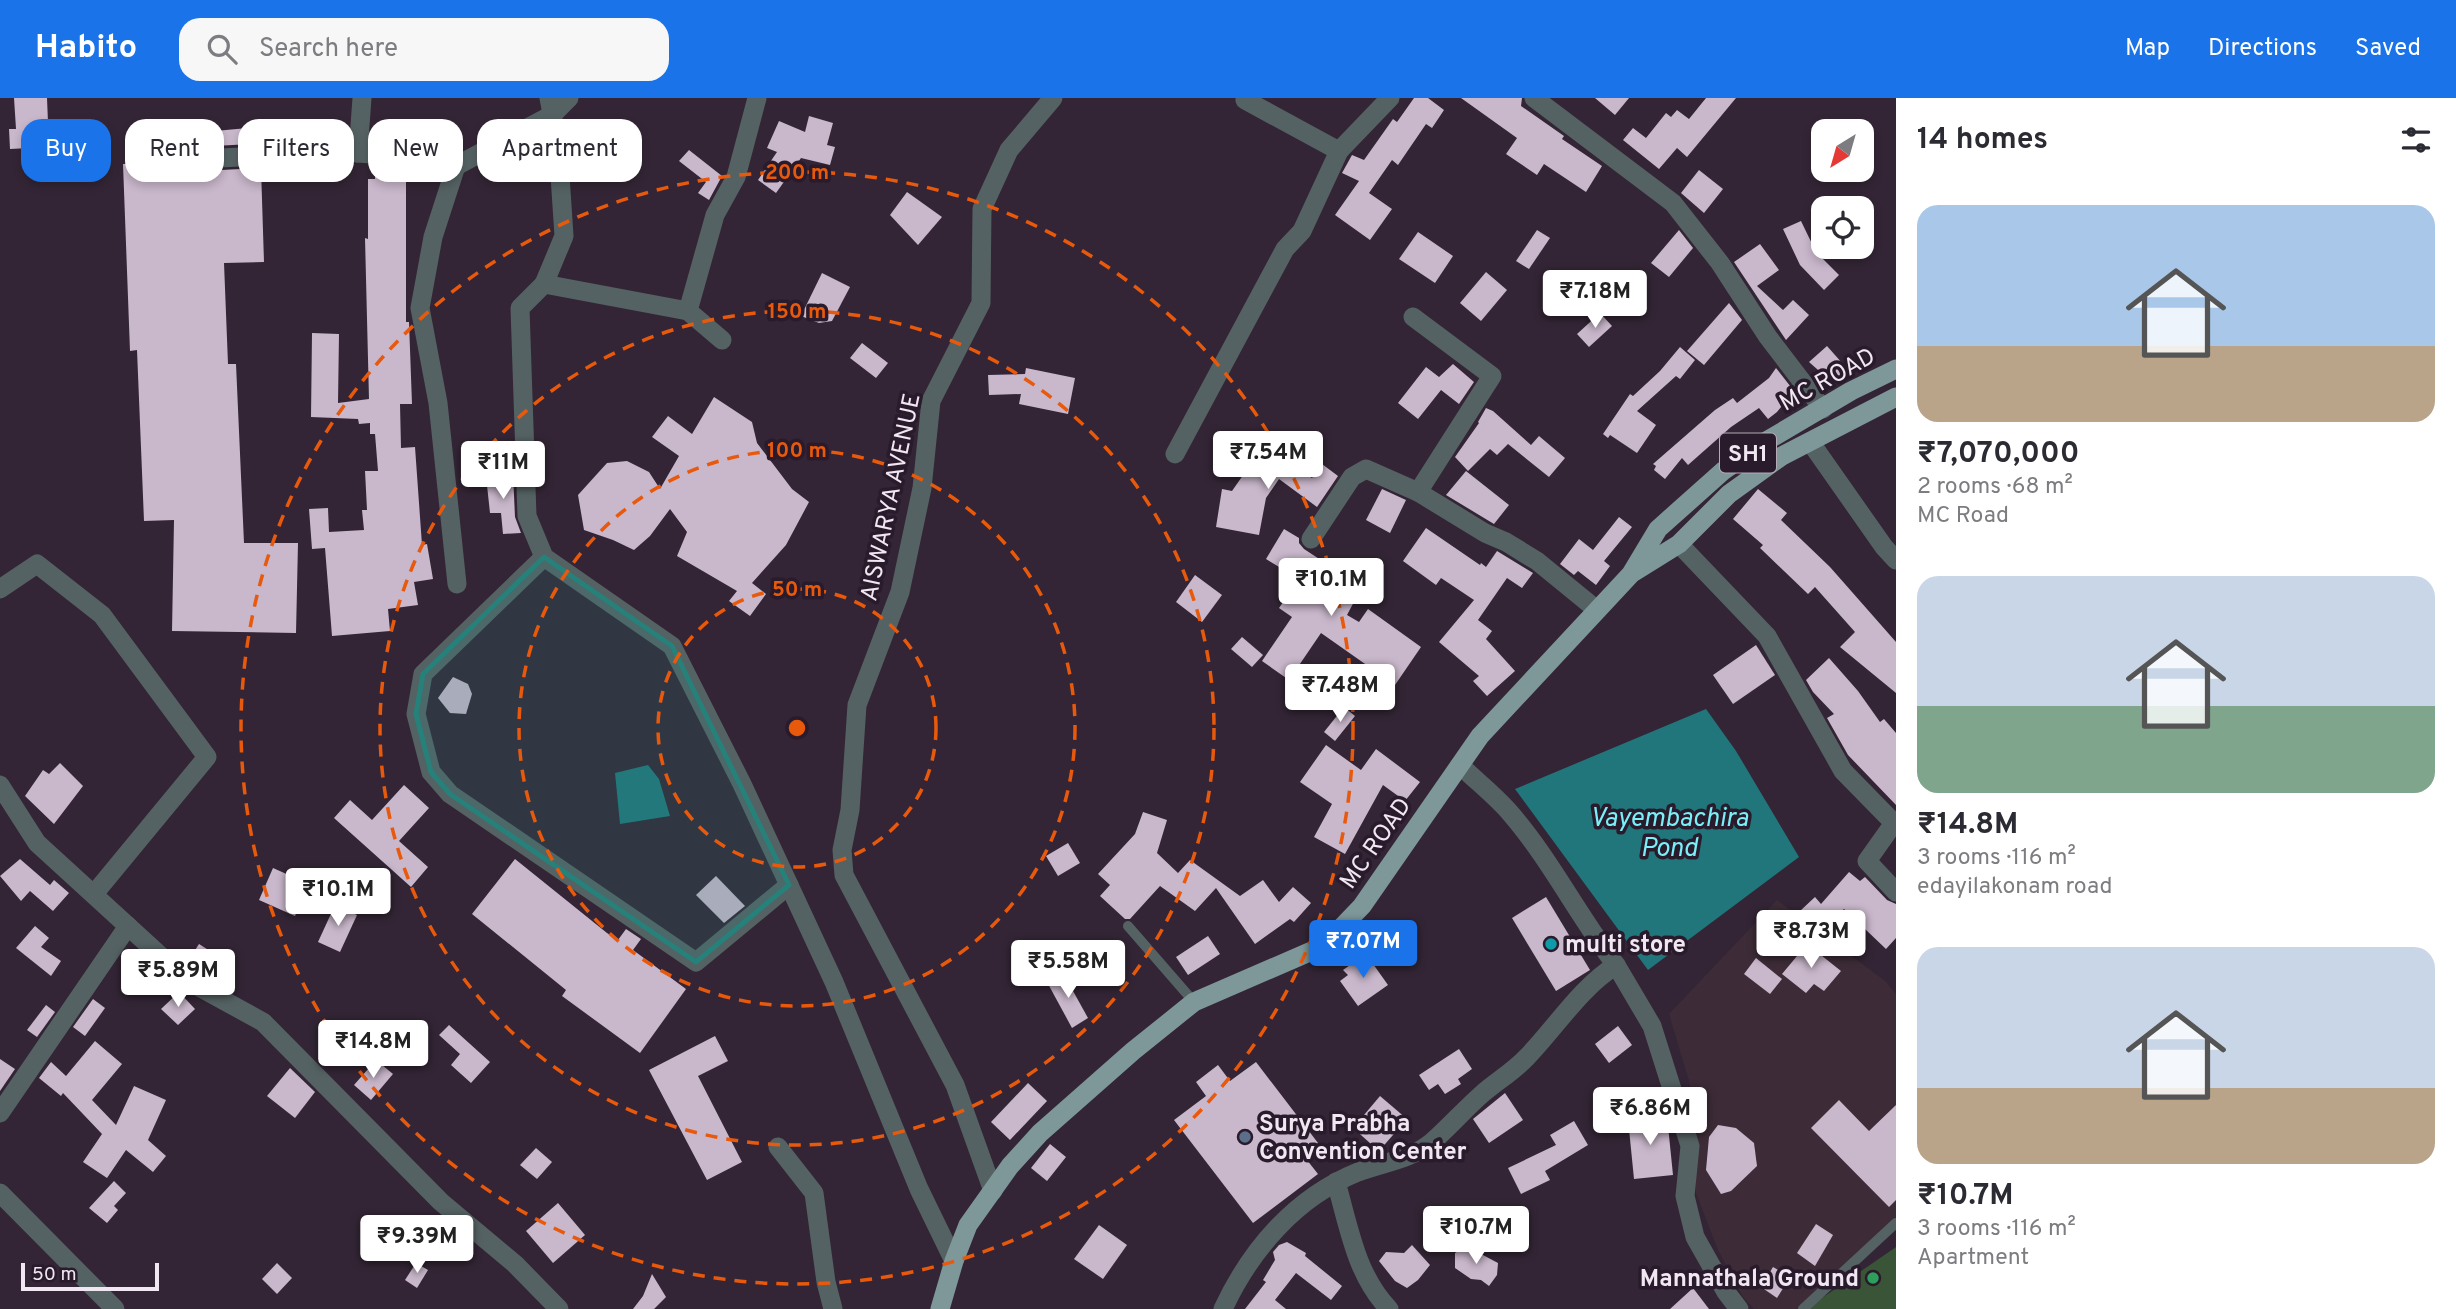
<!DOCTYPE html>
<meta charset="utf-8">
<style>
body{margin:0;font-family:Overpass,sans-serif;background:#f7f7f7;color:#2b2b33;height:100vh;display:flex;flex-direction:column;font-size:26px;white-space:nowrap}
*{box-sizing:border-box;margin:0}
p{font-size:23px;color:#7c7c81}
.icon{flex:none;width:38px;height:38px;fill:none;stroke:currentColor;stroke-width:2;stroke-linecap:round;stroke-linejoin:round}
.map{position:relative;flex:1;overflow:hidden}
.sheet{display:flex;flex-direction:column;background:#fff;width:560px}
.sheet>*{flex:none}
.banner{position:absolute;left:21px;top:21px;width:665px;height:63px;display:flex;gap:14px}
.needle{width:46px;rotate:217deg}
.buttons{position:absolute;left:1811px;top:21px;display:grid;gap:14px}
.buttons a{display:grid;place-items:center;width:63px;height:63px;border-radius:14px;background:#fff;box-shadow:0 4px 10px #0003;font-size:35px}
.scale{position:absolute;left:21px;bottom:18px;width:138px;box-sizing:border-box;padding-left:7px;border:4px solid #f1e7f2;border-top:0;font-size:19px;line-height:24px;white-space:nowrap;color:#f1e7f2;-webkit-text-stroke:5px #291b2b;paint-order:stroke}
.price{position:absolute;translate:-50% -60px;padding:0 16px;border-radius:7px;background:#fff;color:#222;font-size:23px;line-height:46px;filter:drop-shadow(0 2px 4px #0008)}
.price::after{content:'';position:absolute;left:50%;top:42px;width:21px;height:16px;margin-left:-10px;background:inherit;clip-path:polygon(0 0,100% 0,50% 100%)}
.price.on{background:#1a73e8;color:#fff}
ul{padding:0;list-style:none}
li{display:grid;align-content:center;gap:14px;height:371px;padding:0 21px}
li span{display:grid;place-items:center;height:217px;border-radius:21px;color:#555}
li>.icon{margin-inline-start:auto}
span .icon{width:126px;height:126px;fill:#fffc;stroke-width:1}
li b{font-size:30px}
h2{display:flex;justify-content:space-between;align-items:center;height:84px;padding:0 21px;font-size:30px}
.pill{padding:0 24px;border-radius:21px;background:#fff;box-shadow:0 4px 10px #0003;font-size:24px;line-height:63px}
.pill.on{background:#1a73e8;color:#fff}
header{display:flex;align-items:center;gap:42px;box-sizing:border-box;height:98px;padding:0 35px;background:#1a73e8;color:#fff}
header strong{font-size:33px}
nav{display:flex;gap:38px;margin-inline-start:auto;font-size:24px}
.search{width:490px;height:63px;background:#f7f7f7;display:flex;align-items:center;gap:18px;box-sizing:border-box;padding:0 24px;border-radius:21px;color:#7c7c81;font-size:26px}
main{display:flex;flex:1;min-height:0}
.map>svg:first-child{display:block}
.commercial{fill:#3d2c37}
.green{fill:#395436}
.water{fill:#21767b}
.building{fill:#c9b7cb}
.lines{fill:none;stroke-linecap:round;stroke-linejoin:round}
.service{stroke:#556263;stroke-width:10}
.minor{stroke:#556263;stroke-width:19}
.tertiary{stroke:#556263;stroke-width:19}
.primary{stroke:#7e989a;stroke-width:19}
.marked{fill:#26817b;fill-opacity:0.2;stroke:#26817b;stroke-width:5;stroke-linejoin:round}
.ring{fill:none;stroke:#e8590c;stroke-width:3.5;stroke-dasharray:12 9}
.culture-dot{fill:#0f9aa8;stroke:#291b2b;stroke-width:2.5}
.service-dot{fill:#5c6f8a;stroke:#291b2b;stroke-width:2.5}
.leisure-dot{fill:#2e9e5b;stroke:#291b2b;stroke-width:2.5}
.labels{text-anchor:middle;stroke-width:7;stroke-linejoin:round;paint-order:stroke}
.shield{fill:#291b2b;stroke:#b5aab6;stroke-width:2}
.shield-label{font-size:23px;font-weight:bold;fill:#f1e7f2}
.street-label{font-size:24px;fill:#f1e7f2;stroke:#291b2b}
.poi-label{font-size:24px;font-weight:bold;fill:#f1e7f2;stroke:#291b2b;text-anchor:start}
.water-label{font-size:26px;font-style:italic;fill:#79f0f7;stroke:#291b2b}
.centre{fill:#e8590c;stroke:#291b2b;stroke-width:3.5}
.ring-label{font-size:21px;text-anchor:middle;font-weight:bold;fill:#e8590c;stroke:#291b2b;stroke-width:7;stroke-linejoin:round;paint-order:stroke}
</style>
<header>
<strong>Habito</strong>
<div class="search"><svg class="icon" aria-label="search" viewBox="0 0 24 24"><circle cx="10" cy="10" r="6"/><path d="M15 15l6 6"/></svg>Search here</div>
<nav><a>Map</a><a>Directions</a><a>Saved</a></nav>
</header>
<main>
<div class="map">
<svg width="1896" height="1211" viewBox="0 0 1896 1211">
<rect width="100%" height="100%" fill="#332535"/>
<path class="commercial" d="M1777,802L1885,883L1896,896V1119L1811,1211H1754L1743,1199L1718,1152L1696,1095V1034L1689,983L1669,916Z"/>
<path class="green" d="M1896,1149V1211H1806Z"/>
<g class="water">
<path d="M1706,611L1736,653L1799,759L1648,872L1515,691Z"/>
<path d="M648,667L659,681L670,718L620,726L615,675Z"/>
</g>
<g class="building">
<path d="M14,0H47L49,49L10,51L9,31H16Z"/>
<path d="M1414,0H1428L1444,12L1432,30L1426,26L1398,67L1392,62L1369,95L1392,111L1370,142L1335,117L1359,83L1342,75L1352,57L1364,62L1393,21L1397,24Z"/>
<path d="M1461,0H1522L1521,8L1564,38L1562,41L1602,68L1586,94L1544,66L1537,77L1506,56L1517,40Z"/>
<path d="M1595,0H1629L1615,17Z"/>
<path d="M1706,0H1736L1687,59L1677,50L1659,71L1623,42L1633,30L1646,40L1666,15L1671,19L1677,12L1689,21Z"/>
<path d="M809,18L833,25L827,47L835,49L830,67L801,60L776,95L758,82L777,54L767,50L779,23L805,34Z"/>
<path d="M269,28L271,45L195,49L193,35Z"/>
<path d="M689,52L722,78L709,102L698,95L706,84L679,63Z"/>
<path d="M168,64L174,73L181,74L261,70L264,164L224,165L228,266H236L244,445H298L296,535L172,533L174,422L144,423L137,252L130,253L123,66Z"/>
<path d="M375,69L406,72V224H409L412,306H400L401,350L415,349L422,447L427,446L433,481L414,484L418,507L388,511L390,533L332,538L325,450L312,451L309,411L328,410L329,434L364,432L362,412H367L365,373H378L375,336H370V325L359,326L358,321L311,319L312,235L339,236L338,305L369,301L365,140L368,141V81H375Z"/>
<path d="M1699,72L1723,91L1704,115L1681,95Z"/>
<path d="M907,94L942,119L918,147L890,117Z"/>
<path d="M1801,123L1816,154L1839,177L1824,192L1800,167L1783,131Z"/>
<path d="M1537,132L1550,140L1529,171L1516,163Z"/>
<path d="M1679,132L1693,150L1669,179L1651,165Z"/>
<path d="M1418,134L1453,158L1435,185L1399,161Z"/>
<path d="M1760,146L1779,172L1757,188L1783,212L1793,202L1809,217L1786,242L1734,164Z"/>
<path d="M1486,174L1507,192L1481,223L1460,205Z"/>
<path d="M822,175L850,189L832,223L819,225L801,218Z"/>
<path d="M1729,205L1742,222L1704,267L1687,253Z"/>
<path d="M1600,215L1612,228L1589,249L1577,236Z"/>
<path d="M862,245L888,265L876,280L850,260Z"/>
<path d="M1827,248L1850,274L1835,287L1809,264Z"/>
<path d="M1680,249L1695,262L1680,281L1676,278L1637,313L1656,327L1637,355L1610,337L1608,340L1603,336L1630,296L1633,298L1660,273Z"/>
<path d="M1453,266L1474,284L1459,306L1441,292L1418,321L1398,305L1426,269L1439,279Z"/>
<path d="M1026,270L1075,280L1068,316L1019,306L1021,296L989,297L988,277L1025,276Z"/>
<path d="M1776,270L1794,293L1777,314L1768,321L1759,310L1731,329L1688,367L1682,360L1665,381L1654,372L1656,368L1653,366L1715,312L1733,300L1737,305L1769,280Z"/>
<path d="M714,299L752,324L757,345L792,391L809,404L786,447L752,485L766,496L750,518L729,503L737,493L677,458L687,434L670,411L650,438L634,452L613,442L584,432L578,397L607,365L627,363L649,374L660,391L679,358L652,339L668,318L692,336Z"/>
<path d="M1486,310L1493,313L1531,347L1539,338L1565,360L1549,379L1508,346L1497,357L1490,351L1468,373L1455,359L1479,325L1478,324Z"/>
<path d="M1264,347L1312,380L1322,366L1338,378L1317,409L1279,381L1266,400L1259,437L1216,429L1222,391L1232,393Z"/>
<path d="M1466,373L1509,407L1494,426L1446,397Z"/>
<path d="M513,376L515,419L521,435L503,436L501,415H490L486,378Z"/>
<path d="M1382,391L1406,402L1390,435L1366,422Z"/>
<path d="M1758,391L1787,415L1781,422L1830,469L1896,544V595L1840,549L1855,534L1815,489L1808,496L1760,450L1763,447L1733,421Z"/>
<path d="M1619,419L1632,429L1604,463L1610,468L1596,487L1578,473L1574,477L1560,466L1579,441L1593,452Z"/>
<path d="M1426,430L1480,467L1481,465L1486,469L1497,453L1533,475L1522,490L1507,480L1478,522L1492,533L1486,541L1515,573L1487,598L1473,583L1479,578L1439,544L1474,502L1441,480L1436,487L1403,463Z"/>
<path d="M1284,431L1299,440V445L1304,451L1356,485L1348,497L1355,502L1347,517L1359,524L1368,511L1421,549L1395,587L1321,535L1289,582L1262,563L1292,519L1279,510L1299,481L1266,461Z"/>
<path d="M1195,477L1222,497L1202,524L1176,504Z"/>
<path d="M1242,539L1263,557L1252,569L1231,551Z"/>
<path d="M1756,547L1775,577L1733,606L1713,577Z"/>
<path d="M1829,560L1858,593L1880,624L1884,621L1896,635V707L1848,657L1827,620L1834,616L1813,594L1806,582Z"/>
<path d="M453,579L468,586L472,596L466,616L450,615L438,600Z"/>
<path d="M1344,609L1355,618L1335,643L1324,634Z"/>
<path d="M1326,647L1361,672L1376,651L1420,684L1405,703L1383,687L1345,756L1314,739L1332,706L1300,684Z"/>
<path d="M60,665L83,688L54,726L25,698L43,672L49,676Z"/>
<path d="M404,687L429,710L399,743L428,769L411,789L334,720L350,702L372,722Z"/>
<path d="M1143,714L1167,722L1157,755L1178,775L1190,762L1240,798L1263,782L1279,804L1293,789L1311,805L1294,824L1290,821L1255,846L1216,790L1195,813L1160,788L1130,821H1125L1100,798L1110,787L1098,776L1135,736Z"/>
<path d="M1068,745L1080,765L1058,778L1046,758Z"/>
<path d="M20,761L50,787L54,782L69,795L53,813L30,793L21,803L0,778Z"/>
<path d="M515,761L607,835L618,842L626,831L641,841L633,852L686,891L640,955L562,898L566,892L472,816Z"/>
<path d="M273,770L309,786L295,818L259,802Z"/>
<path d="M1849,774L1860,783L1865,779L1887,802L1896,806V840L1886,851L1844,811L1818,834L1800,813L1815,799L1821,806Z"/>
<path d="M716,778L745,808L724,825L696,797Z"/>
<path d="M1546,799L1590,872L1556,893L1512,820Z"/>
<path d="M335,807L357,817L340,854L318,844Z"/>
<path d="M35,828L49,840L41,849L61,863L51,878L16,850Z"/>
<path d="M1208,838L1220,856L1188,877L1176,859Z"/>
<path d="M199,846L221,860L212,874L190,860Z"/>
<path d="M1807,846L1841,873L1824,893L1814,886L1806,895L1782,876Z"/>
<path d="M1366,856L1388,887L1358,908L1340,883L1348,877L1343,872Z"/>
<path d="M1756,860L1782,881L1770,896L1744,876Z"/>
<path d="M1063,875L1088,920L1072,930L1047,884Z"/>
<path d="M179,894L195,911L178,927L161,911Z"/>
<path d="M93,901L105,910L85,938L73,929Z"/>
<path d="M46,907L55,914L37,939L27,932Z"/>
<path d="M449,927L490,964L471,985L451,967L460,956L439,937Z"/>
<path d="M1618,928L1632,947L1609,965L1595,946Z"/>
<path d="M715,938L728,963L698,978L742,1064L707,1082L649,972Z"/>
<path d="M95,943L122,966L92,1002L116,1027L134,988L166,1002L148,1042L166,1058L153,1074L126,1052L107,1080L83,1064L102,1036L63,995L61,998L39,980L51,964L66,978Z"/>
<path d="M1459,951L1472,971L1458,981L1461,986L1445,996L1438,986L1429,992L1419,977Z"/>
<path d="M0,961L15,971L0,993Z"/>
<path d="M376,962L393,976L371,1002L354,987Z"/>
<path d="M1256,964L1318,1045L1303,1057L1318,1076L1253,1125L1174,1022L1206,998L1196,984L1218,967L1230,983Z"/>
<path d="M290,970L315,994L295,1020L267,998Z"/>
<path d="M1028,985L1047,1003L1010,1042L991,1024Z"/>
<path d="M1505,995L1523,1022L1489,1045L1473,1021Z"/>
<path d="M1380,998L1407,1021L1379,1053L1353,1030Z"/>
<path d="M1839,1002L1869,1033L1896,1007V1102L1889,1109L1811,1030Z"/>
<path d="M1667,1018L1673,1077L1634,1081L1628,1021Z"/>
<path d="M1574,1023L1588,1047L1545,1073L1550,1082L1521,1096L1508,1070L1556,1047L1550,1037Z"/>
<path d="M1718,1027L1736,1030L1754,1045L1757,1068L1731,1093L1721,1096L1706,1072L1709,1039Z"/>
<path d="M1050,1046L1066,1059L1047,1083L1031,1070Z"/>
<path d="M536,1050L552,1064L537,1081L520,1067Z"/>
<path d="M114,1083L126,1095L114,1108L118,1112L107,1125L89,1110Z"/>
<path d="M558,1105L585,1137L553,1165L526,1133Z"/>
<path d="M1816,1126L1833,1137L1815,1168L1797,1155Z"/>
<path d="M1099,1127L1127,1147L1103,1181L1074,1161Z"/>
<path d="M1287,1144L1306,1155L1305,1158L1342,1188L1331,1202L1296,1175L1275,1202L1286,1211H1245L1266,1184L1263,1182L1275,1162L1273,1154L1279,1147Z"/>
<path d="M1412,1147L1430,1167L1418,1182L1407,1190L1395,1183L1379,1163L1386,1154L1404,1155Z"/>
<path d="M1466,1148L1498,1165L1497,1177L1489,1188L1481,1182L1471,1181L1455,1170V1155Z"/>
<path d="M277,1165L292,1180L277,1196L262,1181Z"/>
<path d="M416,1165L428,1172L417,1190L405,1182Z"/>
<path d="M1773,1169L1790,1179L1777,1200L1761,1189Z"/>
<path d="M652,1176L666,1199L654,1211H633L643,1198Z"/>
<path d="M1693,1190L1709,1211H1670Z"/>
</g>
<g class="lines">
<g class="service">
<path d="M1128,828L1194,904"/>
<path d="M1803,1211L1896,1125"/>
</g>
<g class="minor">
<path d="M1534,0L1673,105L1720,165L1768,239L1823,311"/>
<path d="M1339,53L1390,0"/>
<path d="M358,55L362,0"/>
<path d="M180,62L345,54L398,58L456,68L552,17L569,0"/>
<path d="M456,68L433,139L420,210L438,305L457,486"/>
<path d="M544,186L564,138L558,47L549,0"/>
<path d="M688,213L715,117L736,79L757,0"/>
<path d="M1413,219L1492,278L1418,394"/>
<path d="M722,242L688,213L544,186L520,210L527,418L544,459L672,548L742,686L834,884L919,1091L954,1163"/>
<path d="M1811,345L1884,449L1896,462"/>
<path d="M1175,356L1285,151L1302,133L1339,53L1245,2"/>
<path d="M1311,441L1352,379L1366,371L1418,394L1485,435L1506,444L1537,463L1597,512"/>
<path d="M1679,446L1767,538L1843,673L1894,725L1867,763L1896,794"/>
<path d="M544,459L423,576L416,616L431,674L450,696L696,864L789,787"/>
<path d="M0,491L37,466L102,517L207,659L94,796"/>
<path d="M0,687L37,745L188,883L263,924L441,1104L515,1166L559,1211"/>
<path d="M1616,867L1652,928L1690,1048L1685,1098L1695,1139L1726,1194L1739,1211"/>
<path d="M0,1015L128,828"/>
<path d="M778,1049L814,1095L826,1184L833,1211"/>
<path d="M1336,1084C1349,1129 1356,1177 1389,1211"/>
<path d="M993,1093L955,987L844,777L842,752L850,712L857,607L900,494L922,390L931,303L981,205L982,111L1009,52L1053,0"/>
<path d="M0,1095L115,1211"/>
</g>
<path class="tertiary" d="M1223,1211C1251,1151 1296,1099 1358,1074C1382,1065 1412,1061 1432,1044C1449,1029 1465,1011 1482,996C1497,983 1514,973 1527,959C1557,928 1579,891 1616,867C1579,819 1550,761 1511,716C1496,698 1476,683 1460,667"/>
<g class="primary">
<path d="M1634,474L1679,446L1729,396L1782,358L1896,299"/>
<path d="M940,1211L954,1163L968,1127L1010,1068L1040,1035L1133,953L1194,904L1314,852L1338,833L1362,808L1480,638L1631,476L1658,431L1723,373L1763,345L1851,293L1896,271"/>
</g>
</g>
<path class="marked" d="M544,459L672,548L789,787L696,864L450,696L431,674L416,616L423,576Z"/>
<g class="ring">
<circle cx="797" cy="630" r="139"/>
<circle cx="797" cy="630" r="278"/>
<circle cx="797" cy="630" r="417"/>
<circle cx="797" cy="630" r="556"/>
</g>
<circle class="culture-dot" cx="1551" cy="846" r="7"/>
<circle class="service-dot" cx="1245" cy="1039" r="7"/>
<circle class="leisure-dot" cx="1873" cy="1180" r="7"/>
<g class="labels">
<rect class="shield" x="1720" y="335.5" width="56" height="39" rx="5"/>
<g class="shield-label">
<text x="1748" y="363">SH1</text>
</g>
<g class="street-label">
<text transform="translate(1827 281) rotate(-29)" y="8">MC ROAD</text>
<text transform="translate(890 399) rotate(-78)" y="8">AISWARYA AVENUE</text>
<text transform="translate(1375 745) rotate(-55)" y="8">MC ROAD</text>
</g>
<g class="poi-label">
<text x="1565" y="854">multi store</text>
<text x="1259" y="1033">Surya Prabha<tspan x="1259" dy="28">Convention Center</tspan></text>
<text x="1859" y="1188" text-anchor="end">Mannathala Ground</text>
</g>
<g class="water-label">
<text x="1669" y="728">Vayembachira<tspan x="1669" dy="30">Pond</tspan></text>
</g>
</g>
<circle cx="797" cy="630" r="10" class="centre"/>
<g class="ring-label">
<text x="797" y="81">200 m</text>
<text x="797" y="220">150 m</text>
<text x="797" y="359">100 m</text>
<text x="797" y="498">50 m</text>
</g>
</svg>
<div class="buttons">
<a><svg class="needle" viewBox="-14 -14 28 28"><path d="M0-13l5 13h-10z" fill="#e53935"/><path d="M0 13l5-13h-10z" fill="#7c7c81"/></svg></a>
<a><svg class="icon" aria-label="locate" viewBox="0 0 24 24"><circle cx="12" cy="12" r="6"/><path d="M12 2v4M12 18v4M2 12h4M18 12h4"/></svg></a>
</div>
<div class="scale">50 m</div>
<b class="price" style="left:1595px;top:232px">₹7.18M</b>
<b class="price" style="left:1268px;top:393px">₹7.54M</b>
<b class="price" style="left:503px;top:403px">₹11M</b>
<b class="price" style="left:1331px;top:520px">₹10.1M</b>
<b class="price" style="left:1340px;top:626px">₹7.48M</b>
<b class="price" style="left:338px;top:830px">₹10.1M</b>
<b class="price" style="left:1811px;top:872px">₹8.73M</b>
<b class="price on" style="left:1363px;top:882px">₹7.07M</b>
<b class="price" style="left:1068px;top:902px">₹5.58M</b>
<b class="price" style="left:178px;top:911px">₹5.89M</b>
<b class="price" style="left:373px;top:982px">₹14.8M</b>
<b class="price" style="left:1650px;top:1049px">₹6.86M</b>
<b class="price" style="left:1476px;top:1168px">₹10.7M</b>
<b class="price" style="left:417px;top:1177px">₹9.39M</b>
<div class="banner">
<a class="pill on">Buy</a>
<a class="pill">Rent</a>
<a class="pill">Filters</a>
<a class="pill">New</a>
<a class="pill">Apartment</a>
</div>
</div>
<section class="sheet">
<h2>14 homes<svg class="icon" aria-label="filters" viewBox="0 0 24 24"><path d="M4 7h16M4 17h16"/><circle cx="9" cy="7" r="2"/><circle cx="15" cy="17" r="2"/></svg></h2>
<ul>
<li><span style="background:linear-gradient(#a9c7e8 65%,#b9a48a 0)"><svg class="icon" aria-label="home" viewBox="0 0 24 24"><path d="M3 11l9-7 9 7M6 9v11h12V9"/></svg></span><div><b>₹7,070,000</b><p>2 rooms · 68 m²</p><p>MC Road</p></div></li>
<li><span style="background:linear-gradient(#c9d6e8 60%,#7fa58c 0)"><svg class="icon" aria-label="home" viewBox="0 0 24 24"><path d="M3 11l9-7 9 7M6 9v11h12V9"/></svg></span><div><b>₹14.8M</b><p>3 rooms · 116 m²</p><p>edayilakonam road</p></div></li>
<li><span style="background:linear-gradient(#c9d6e8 65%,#b9a48a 0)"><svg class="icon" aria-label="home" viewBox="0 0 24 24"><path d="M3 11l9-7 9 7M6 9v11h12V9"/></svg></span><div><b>₹10.7M</b><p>3 rooms · 116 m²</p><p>Apartment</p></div></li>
</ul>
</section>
</main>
